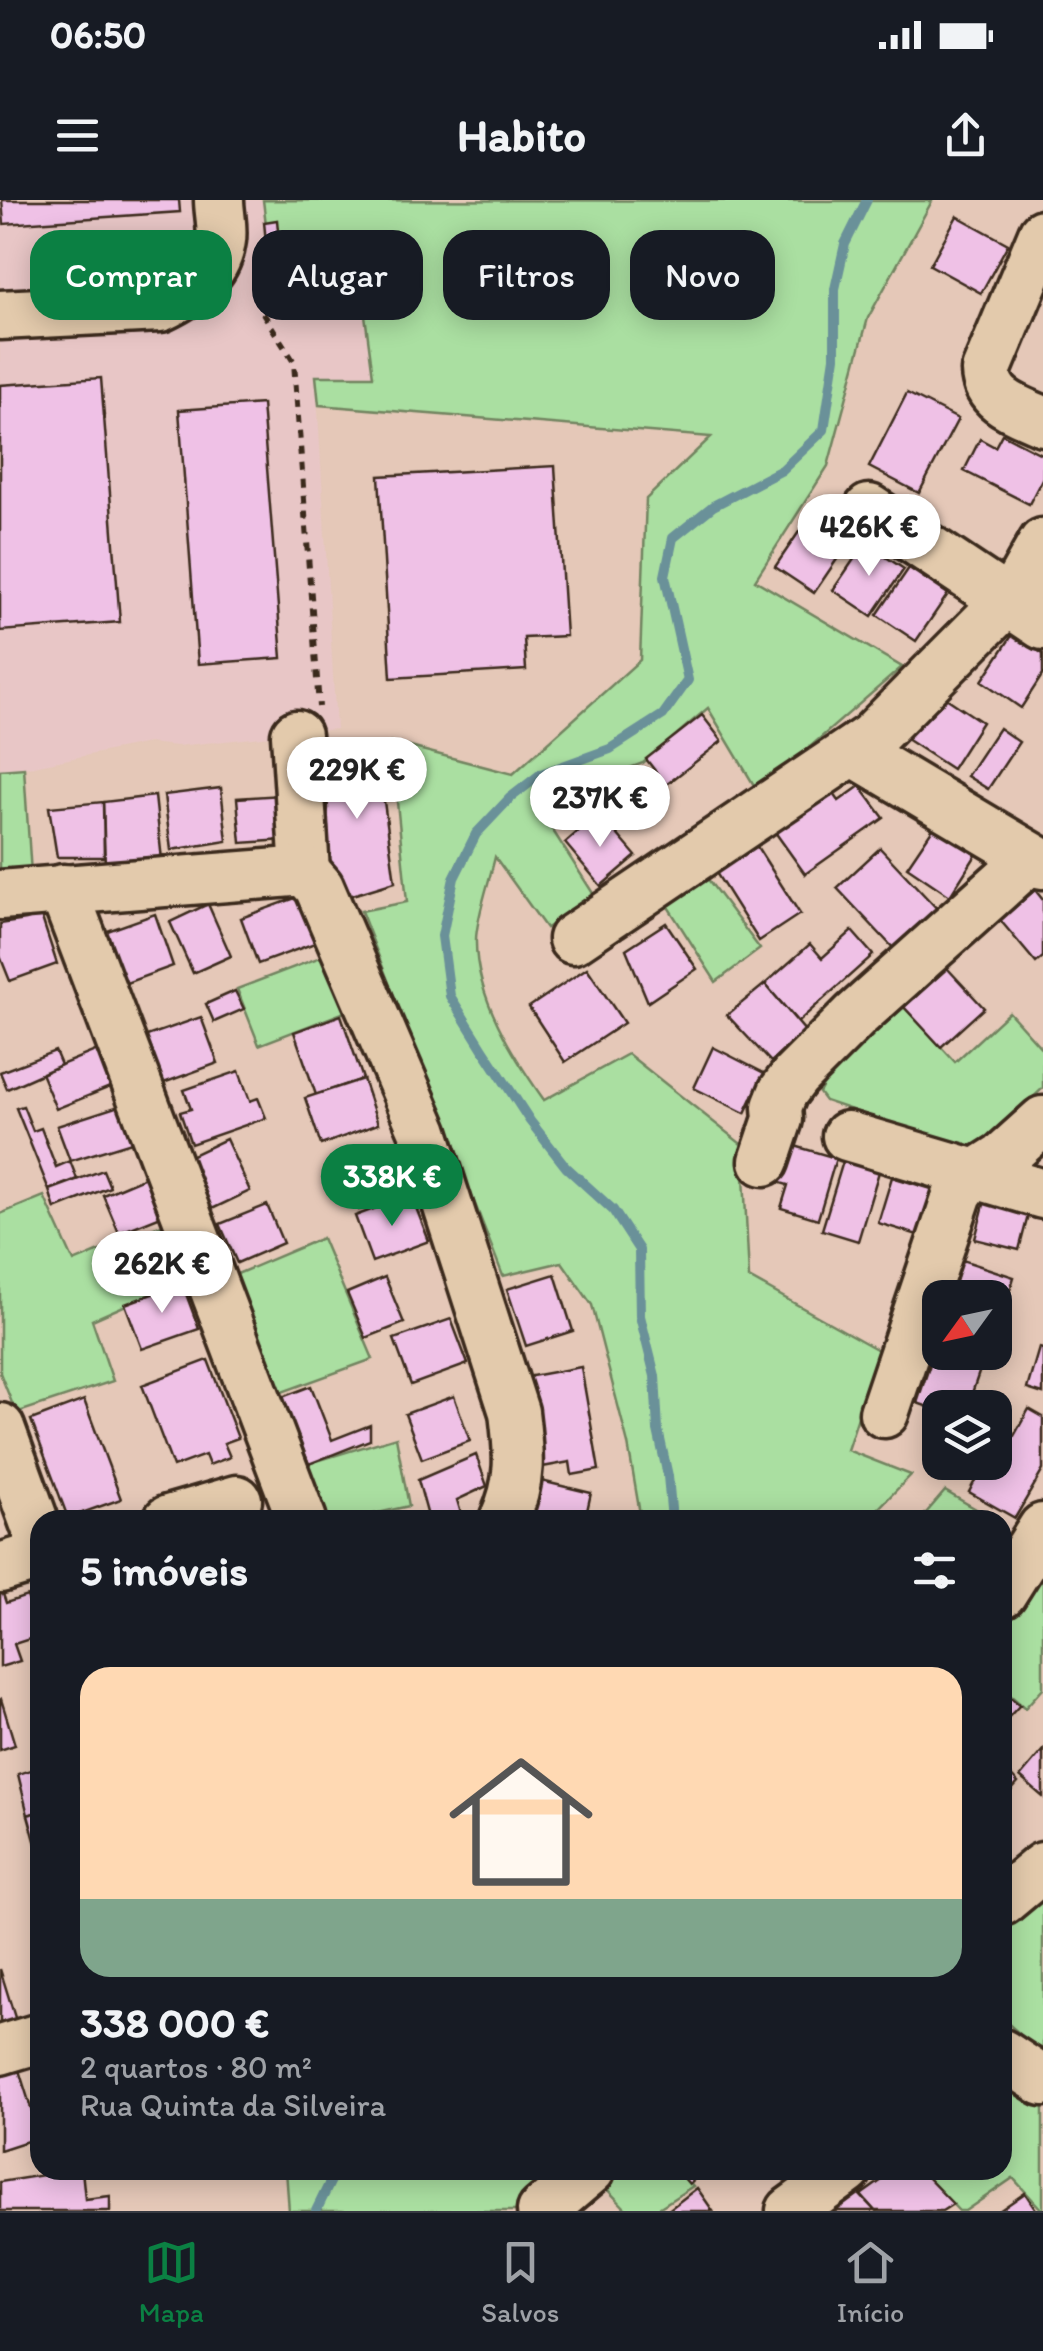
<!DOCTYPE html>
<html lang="pt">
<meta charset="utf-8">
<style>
body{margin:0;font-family:Itim,sans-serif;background:#20242c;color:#f1f3f6;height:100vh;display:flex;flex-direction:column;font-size:38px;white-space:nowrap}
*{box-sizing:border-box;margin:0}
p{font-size:32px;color:#9ea1a6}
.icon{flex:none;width:55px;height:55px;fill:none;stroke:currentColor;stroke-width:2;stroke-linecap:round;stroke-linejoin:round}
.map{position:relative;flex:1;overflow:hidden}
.side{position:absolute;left:30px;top:1310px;width:982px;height:670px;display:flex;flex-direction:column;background:#171b24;border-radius:30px;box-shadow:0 5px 25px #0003}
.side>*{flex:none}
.top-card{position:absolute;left:30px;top:30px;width:985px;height:90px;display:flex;gap:20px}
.needle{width:65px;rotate:237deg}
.buttons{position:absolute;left:922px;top:1080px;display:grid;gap:20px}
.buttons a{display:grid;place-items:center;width:90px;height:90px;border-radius:20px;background:#171b24;box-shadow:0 5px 25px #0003;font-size:50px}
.price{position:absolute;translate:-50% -85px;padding:0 22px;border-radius:35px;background:#fff;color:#222;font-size:32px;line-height:65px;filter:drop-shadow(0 2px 5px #0008)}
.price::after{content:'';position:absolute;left:50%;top:60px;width:30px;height:22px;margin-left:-15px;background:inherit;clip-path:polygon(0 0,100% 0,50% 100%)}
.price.on{background:#0b8043;color:#fff}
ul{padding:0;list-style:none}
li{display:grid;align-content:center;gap:20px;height:530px;padding:0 50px}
li span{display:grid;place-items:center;height:310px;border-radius:30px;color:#555}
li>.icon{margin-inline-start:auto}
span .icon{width:180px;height:180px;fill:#fffc;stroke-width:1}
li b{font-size:42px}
h2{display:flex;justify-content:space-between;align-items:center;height:120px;padding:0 50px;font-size:42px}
.chip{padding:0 35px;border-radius:30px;background:#171b24;box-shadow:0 5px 25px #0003;font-size:35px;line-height:90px}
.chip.on{background:#0b8043;color:#fff}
.status{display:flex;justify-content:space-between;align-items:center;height:70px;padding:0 50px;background:#171b24;direction:ltr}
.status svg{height:28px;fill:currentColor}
header{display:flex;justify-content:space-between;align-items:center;height:130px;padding:0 50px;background:#171b24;font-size:45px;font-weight:700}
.tabs{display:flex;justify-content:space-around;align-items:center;height:140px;border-top:2px solid #363941;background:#171b24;font-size:28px;color:#9ea1a6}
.tabs a{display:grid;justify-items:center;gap:5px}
.tabs .on{color:#0b8043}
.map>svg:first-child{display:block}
.built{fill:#e8c6c6}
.green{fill:#aadfa1;stroke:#728460;stroke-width:2.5}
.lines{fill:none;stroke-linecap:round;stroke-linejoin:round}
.stream{stroke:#6a9199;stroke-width:10}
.building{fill:#efc1e6;stroke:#3b2a1e;stroke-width:2.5}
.minor-casing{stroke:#3b2a1e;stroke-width:55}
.path{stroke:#3b2a1e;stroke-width:6;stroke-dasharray:8 8;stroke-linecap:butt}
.minor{stroke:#e3caac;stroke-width:48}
</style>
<div class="status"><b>06:50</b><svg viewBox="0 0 49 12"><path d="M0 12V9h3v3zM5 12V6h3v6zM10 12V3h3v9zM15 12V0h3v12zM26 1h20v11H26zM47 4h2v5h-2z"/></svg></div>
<header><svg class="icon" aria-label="menu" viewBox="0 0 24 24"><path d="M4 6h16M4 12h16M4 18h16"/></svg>Habito<svg class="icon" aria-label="share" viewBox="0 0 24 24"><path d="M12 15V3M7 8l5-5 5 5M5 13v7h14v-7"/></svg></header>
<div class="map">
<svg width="1043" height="2011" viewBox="0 0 1043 2011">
<rect width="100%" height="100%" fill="#e5c8b8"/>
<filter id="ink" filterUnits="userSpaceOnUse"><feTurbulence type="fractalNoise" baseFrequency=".01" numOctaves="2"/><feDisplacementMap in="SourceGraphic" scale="20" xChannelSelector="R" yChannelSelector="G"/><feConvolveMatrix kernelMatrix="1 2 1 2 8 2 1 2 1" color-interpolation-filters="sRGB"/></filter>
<g filter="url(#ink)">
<path class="built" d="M0,0H263L274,90L361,84L373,176H316L336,529L177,546L148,543L24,568L0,570Z"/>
<g class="green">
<path d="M263,0L932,1L868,118L828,266L755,380L902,467L758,592L708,508L643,563L536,604L596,698L546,728L495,657C490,679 476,719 476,740C475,796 513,856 544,900L628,854L745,947L744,975L749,1078L880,1151L847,1250L911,1275L867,1320H641L628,1244L592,1105L562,1062L503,1076L361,711L407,702L391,542L513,574L640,460L646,299L711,237L319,205L316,176H373L361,84L274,90Z"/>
<path d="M24,568L31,674L0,677V570Z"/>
<path d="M707,678L760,749L716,782L665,702Z"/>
<path d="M323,756L345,812L259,845L237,789Z"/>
<path d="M904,807L955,862L1009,812L1043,850V888L978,950L967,949L825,901L819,893L831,872Z"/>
<path d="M44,996L74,1062L164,1024L185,1079L92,1120L113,1181L16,1213L0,1173V1014Z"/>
<path d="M322,1038L373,1159L274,1195L230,1077Z"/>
<path d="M396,1237L409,1306L347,1320H320L300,1266Z"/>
<path d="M945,1291L995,1320H920Z"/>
<path d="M1043,1374V1488L1025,1508L1003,1489L1002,1416L1031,1378Z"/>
<path d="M1043,1691V1855L1003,1819V1729Z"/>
<path d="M1021,1891L1043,1905V2011L1013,1978L965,2011H959L920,1970H1002L1003,1892Z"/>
<path d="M286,1970H558L521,2011H289Z"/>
<path d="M620,1970H679L693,1986L654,2011H628L603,1985Z"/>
</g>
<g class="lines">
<g class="stream">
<path d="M672,1320L668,1276L658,1230L655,1176L640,1116L639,1050L613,1010L566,967L530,921L483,849L450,796L442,736L454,678L476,634L510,598L541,574L610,549L663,515L688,480L665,376L673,338L713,306L782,270L824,230L835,157V89L845,44L867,0"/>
<path d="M316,2011L336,1970"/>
</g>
</g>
<g class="building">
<path d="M2,0H179L180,12L4,24Z"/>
<path d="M957,16L1008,44L981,93L930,65Z"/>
<path d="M277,20L280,51L267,52L264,22Z"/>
<path d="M101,178L120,422L0,431V185Z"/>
<path d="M907,193L958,219L919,293L869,267Z"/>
<path d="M262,204L282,458L198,464L179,210Z"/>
<path d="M1002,234L1043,255V277L1029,304L964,271L980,239L995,247Z"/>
<path d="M555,266L566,436L524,438L526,470L391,478L379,276Z"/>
<path d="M807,320L846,346L814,393L775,367Z"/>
<path d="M865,343L904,369L872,416L833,390Z"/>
<path d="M909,368L948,394L916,441L877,415Z"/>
<path d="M1013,434L1043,454V474L1021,508L982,481Z"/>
<path d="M937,492L982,522L952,569L906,539Z"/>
<path d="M702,515L722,541L666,585L646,559Z"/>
<path d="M999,528L1019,542L988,589L967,576Z"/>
<path d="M377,550L395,682L349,696L323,652L328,608L323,556Z"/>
<path d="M860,586L884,618L805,674L775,632L832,591L839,601Z"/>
<path d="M221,588L227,641L171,650L164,595Z"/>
<path d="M282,595L285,640L241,643L237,598Z"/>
<path d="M155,596L162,660L105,667L103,602Z"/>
<path d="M103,602L104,657H57L49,607Z"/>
<path d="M599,613L636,656L601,686L565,643Z"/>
<path d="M934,627L976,655L950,696L907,667Z"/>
<path d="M754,642L800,714L759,741L713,668Z"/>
<path d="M880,648L940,712L897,752L837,688Z"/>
<path d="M1035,690L1043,700V757L1036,763L1000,720Z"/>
<path d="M298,697L315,743L258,764L241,718Z"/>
<path d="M208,704L231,756L193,773L170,722Z"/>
<path d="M155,714L173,766L118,786L99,734Z"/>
<path d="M41,715L57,764L10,781L0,756V724L26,720Z"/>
<path d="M666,723L697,769L648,802L626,749Z"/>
<path d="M852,731L873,755L798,822L765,784L810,744L822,758Z"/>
<path d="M587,768L624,823L565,862L529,807Z"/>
<path d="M947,768L984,808L941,847L904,807Z"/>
<path d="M765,784L805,831L771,862L727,815Z"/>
<path d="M235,791L244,809L214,822L206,804Z"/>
<path d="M341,815L363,879L316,895L294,832Z"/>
<path d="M201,817L218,863L161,884L144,837Z"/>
<path d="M713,847L764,873L745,913L694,888Z"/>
<path d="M100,849L115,885L56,909L41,873Z"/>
<path d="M55,851L61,865L7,889L0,872Z"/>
<path d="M239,871L250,901L258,898L266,918L191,944L180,912L191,909L184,890Z"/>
<path d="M363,879L378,924L321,945L305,898Z"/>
<path d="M122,905L135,941L70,961L57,926Z"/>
<path d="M23,906L33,931L41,928L56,967L70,961L77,979L49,990L16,908Z"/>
<path d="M226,939L250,991L212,1009L188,957Z"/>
<path d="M399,943L416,989L359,1010L342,964Z"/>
<path d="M788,944L836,958L818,1019L781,1008L788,985L777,982Z"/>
<path d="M845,955L881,965L858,1041L822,1030Z"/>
<path d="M103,970L110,987L55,1009L49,990Z"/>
<path d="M150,975L166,1014L119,1033L103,995Z"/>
<path d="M892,977L935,990L921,1036L878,1023Z"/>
<path d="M411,995L429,1041L372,1062L355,1016Z"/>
<path d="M986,997L1030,1008L1019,1050L975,1039Z"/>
<path d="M267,1005L283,1043L237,1063L220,1024Z"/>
<path d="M962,1060L1014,1077L1002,1117L995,1115V1098H951Z"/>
<path d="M555,1074L573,1131L526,1146L507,1089Z"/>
<path d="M385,1077L404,1123L366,1138L347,1093Z"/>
<path d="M182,1083L199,1129L142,1149L125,1104Z"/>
<path d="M451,1119L468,1164L411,1185L394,1139Z"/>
<path d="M940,1134V1152H986L967,1208H940V1211L917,1203Z"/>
<path d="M1039,1148L1043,1149V1194L1027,1189Z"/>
<path d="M208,1160L238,1238L224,1243L230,1257L209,1265L205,1255L173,1267L142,1185Z"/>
<path d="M581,1167L599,1270L572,1275L570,1262L537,1268L521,1178Z"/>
<path d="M311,1186L332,1240L370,1225V1240L309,1264L282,1197Z"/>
<path d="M454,1196L470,1241L422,1259L405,1214Z"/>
<path d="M84,1200L121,1299L68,1318L31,1220Z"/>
<path d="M1029,1209L1043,1217V1270L1015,1318L969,1292L985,1262H995V1246L1000,1237L1010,1243Z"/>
<path d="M476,1255L487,1286L457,1300L463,1320H429L418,1280Z"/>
<path d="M533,1279L591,1293L585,1320H521Z"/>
<path d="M0,1391H2L6,1403L27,1396L39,1436L14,1444L20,1461L0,1467Z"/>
<path d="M1002,1491L1020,1505L1002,1524Z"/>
<path d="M1,1499L15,1545L0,1550V1500Z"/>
<path d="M1043,1550V1597L1020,1577Z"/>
<path d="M1002,1566L1018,1583L1002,1601Z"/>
<path d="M40,1567V1611L28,1615L18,1574Z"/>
<path d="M40,1611V1659L28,1615Z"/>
<path d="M0,1769L16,1821L0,1826Z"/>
<path d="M19,1870L40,1937L0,1950V1877Z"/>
<path d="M75,1970H82L85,1999L110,1996V2011H0V1982Z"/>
<path d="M677,1970H705L689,1984Z"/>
<path d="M896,1970H920L953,2004L942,2011H875L861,1995Z"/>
<path d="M697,1988L713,2011H667Z"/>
<path d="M856,1991L875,2011H833Z"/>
<path d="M1025,1993L1037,2011H999Z"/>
</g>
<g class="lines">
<g class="minor-casing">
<g id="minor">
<path d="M1043,34L986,171C987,202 1019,210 1043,221"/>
<path d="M0,115L160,107C188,94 217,74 221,40C223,27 219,12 219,0"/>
<path d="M869,309L1043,425"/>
<path d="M296,535L305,671"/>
<path d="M853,551L1043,664"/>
<path d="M63,689L302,1320"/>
<path d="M0,695L305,671L319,687L424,932L514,1212C519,1253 522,1281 504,1320"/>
<path d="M573,739L871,538L1007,401L1017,389L1043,343"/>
<path d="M847,936L1043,994"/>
<path d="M764,961L778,919L777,907L783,892L795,876L856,815L1031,658"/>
<path d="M884,1213L958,993L968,979L1003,957L1043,921"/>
<path d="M0,1228L40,1338"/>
<path d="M168,1320L237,1300"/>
<path d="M0,1368L23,1361"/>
<path d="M1002,1393L1043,1328"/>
<path d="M1002,1701L1043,1667"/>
<path d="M0,1850L40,1838"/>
<path d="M1002,1854L1043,1881"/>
<path d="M542,2011L590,1970"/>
<path d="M791,2011L847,1970"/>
</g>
</g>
<path class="path" d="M263,113L294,162L319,507"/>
<use href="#minor" class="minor"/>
</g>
</g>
</svg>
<div class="buttons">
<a><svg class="needle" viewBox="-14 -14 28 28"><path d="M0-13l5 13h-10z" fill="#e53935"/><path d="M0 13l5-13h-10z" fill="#9ea1a6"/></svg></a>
<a><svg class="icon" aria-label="layers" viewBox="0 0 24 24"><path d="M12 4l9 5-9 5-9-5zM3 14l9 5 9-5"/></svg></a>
</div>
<b class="price" style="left:869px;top:379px">426K €</b>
<b class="price" style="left:357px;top:622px">229K €</b>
<b class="price" style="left:600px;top:650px">237K €</b>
<b class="price on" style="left:392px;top:1029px">338K €</b>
<b class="price" style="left:162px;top:1116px">262K €</b>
<div class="top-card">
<a class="chip on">Comprar</a>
<a class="chip">Alugar</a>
<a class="chip">Filtros</a>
<a class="chip">Novo</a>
</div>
<section class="side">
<h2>5 imóveis<svg class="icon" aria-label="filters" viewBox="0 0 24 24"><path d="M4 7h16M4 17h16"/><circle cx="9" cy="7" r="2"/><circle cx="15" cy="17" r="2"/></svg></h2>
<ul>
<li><span style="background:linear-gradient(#ffd9b3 75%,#7fa58c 0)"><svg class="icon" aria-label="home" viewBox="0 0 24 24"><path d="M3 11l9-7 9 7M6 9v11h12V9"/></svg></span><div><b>338 000 €</b><p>2 quartos · 80 m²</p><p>Rua Quinta da Silveira</p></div></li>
</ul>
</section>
</div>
<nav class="tabs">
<a class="on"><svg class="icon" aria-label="map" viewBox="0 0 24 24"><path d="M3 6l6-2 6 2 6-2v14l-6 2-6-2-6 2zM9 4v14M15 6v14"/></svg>Mapa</a>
<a><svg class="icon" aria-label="saved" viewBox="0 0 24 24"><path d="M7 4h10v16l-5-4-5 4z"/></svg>Salvos</a>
<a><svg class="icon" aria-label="home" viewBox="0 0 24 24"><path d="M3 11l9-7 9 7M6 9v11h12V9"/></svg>Início</a>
</nav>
